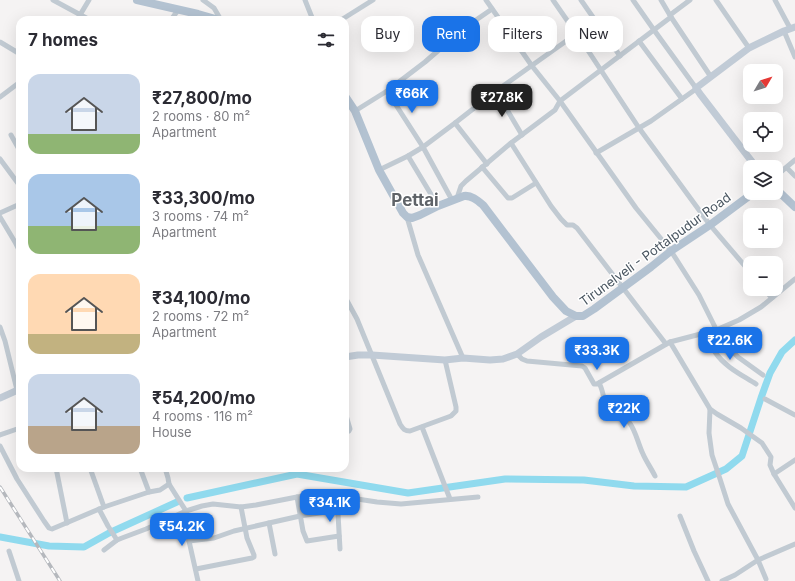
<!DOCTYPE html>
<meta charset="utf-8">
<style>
body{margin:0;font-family:Inter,sans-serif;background:#f7f7f7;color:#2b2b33;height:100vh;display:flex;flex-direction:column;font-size:15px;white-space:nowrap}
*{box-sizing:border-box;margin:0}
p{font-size:13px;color:#7c7c81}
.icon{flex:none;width:22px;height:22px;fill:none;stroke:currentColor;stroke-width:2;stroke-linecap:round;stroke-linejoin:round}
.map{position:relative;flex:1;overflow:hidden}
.side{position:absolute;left:16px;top:16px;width:333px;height:456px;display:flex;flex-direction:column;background:#fff;border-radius:12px;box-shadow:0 4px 16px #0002}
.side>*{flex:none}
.guide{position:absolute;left:361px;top:16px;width:374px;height:36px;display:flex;gap:8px}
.needle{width:26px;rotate:52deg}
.tools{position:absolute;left:743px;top:64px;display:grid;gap:8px}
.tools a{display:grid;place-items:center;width:40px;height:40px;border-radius:8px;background:#fff;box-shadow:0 4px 16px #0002;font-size:20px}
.price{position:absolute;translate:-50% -34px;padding:0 9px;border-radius:8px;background:#1a73e8;color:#fff;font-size:13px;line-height:26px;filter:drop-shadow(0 1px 2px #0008)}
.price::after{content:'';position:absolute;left:50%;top:24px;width:12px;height:9px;margin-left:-6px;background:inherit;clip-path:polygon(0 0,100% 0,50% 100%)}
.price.on{background:#222;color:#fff}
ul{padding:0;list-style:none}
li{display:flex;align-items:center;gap:12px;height:100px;padding:0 12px}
li span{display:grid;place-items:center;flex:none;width:112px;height:80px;border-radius:12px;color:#555}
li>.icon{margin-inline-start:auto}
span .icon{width:48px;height:48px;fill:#fffc;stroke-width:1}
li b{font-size:17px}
h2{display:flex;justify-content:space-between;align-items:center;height:48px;padding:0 12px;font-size:17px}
.tag{padding:0 14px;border-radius:12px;background:#fff;box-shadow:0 4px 16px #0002;font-size:14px;line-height:36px}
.tag.on{background:#1a73e8;color:#fff}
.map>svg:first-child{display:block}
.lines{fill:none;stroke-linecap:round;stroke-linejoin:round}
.canal{stroke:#90daee;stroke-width:7}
.street{stroke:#c1cad2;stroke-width:5}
.secondary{stroke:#c1cbd6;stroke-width:7}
.primary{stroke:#b3c2d1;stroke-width:8}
.rail-casing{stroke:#b5b8bd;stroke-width:3.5}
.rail{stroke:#fff;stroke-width:2;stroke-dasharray:6;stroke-linecap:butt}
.labels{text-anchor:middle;stroke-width:3;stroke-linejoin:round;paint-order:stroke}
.street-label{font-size:13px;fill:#4a5661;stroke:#fff}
.district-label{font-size:17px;font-weight:bold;fill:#5f6368;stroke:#fff}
</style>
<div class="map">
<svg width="795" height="581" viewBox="0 0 795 581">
<rect width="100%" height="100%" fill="#f5f3f3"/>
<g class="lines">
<g class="canal">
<path d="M187,498L297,474L408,493L505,479L584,480L634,486L686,487L726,469L742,456L761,398L770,373L782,352L795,340"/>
<path d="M0,537L49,546L84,547L109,533L177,502"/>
</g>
<g class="street">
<path d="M53,0L90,20"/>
<path d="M203,0L214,8L221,20"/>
<path d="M305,0L313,20"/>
<path d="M486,0L532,66L560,101L636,208L671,251L699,295L722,341L738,357L763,375"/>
<path d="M553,0L587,49L639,128L710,225L750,272"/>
<path d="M581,0L620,56"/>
<path d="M633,0L654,30L696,88"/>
<path d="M661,0L671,17L711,77"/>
<path d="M716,0L749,48"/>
<path d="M775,0L790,28"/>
<path d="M670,15L690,0"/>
<path d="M77,20L89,0"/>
<path d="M171,20L178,10"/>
<path d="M341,20L373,0"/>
<path d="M784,31L795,57"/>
<path d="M639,41L682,99"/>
<path d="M0,42L20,54"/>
<path d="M387,91L423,147L452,200"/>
<path d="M496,91L522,135"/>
<path d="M0,97L20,82"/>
<path d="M355,111L387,91L425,62L463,29L492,9"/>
<path d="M455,123L487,164"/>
<path d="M11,135L20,151"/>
<path d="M511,143L551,206L561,219L567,225H573L577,228L666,344"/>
<path d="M596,153L651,121L696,89"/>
<path d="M408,156L438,206"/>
<path d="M0,159L20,186"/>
<path d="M482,167L508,198H512L536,183"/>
<path d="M787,168L795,176"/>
<path d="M379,170L408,156L423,147L455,123L496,91L576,34"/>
<path d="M776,176L795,160"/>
<path d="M457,198L461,186L466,181L511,143L555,110L560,101L671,17"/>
<path d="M0,213L20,204"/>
<path d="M0,217L15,242L20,252"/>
<path d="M407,217L418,255L463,358"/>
<path d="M764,289L772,298"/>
<path d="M345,297L357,319L400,424C403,429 405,431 410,431L451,416L456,411V407L445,360"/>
<path d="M0,327L5,341L17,390"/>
<path d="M704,333C708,339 711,346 715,352C725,367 742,375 756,384"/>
<path d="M670,342L710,409L717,414L741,428L762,443L771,457L770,465L774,474L795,508"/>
<path d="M517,354L522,359L527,361L582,366L585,368L594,384H597L670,342L716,330L739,320L761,307L795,279"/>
<path d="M599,383C604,391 603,402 608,409C613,417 624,415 629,422C636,431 638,444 643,454C646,461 651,468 655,476"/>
<path d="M765,399L795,415"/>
<path d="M710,409L709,433L712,455L720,479L728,504L758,560L766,579"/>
<path d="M345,412L350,429L349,431L345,433"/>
<path d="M422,427L450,499"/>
<path d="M0,435L20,428"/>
<path d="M0,446L17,479L44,521L49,528L52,529L104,507L149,492L160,490L169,484L168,478L165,468"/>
<path d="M56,468L67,523"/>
<path d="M90,468L104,507"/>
<path d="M140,468L149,492"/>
<path d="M774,474L795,460"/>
<path d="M169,484L186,511V519L189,541L198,581"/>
<path d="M337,496L340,549"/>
<path d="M297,497L303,531L307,541L339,536"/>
<path d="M99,509L108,526L117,540"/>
<path d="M680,516L694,551L708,581"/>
<path d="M269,523L275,554"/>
<path d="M189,541L214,538L234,531L269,523L300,516L338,510"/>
<path d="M104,550L117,540L122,538L146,529L186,511L202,506L213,504L241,507L256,505L297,497L315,495H331L377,502L401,504L478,497"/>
<path d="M9,551L19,581"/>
<path d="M196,569L252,558L254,557V555L247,538L241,507"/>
<path d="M722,581L735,575L758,560L795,544"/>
</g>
<g class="secondary">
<path d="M756,167L700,94L696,88L749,48L784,31L795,27"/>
<path d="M345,357L358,355H372L445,360L463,358L490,360L503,359L517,354L541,337L576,316"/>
<path d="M0,398L20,389"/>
</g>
<g class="primary">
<path d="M137,0L198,14L219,20"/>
<path d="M345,96L355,111L379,170L403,213L407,217L412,218L420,215L438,206L464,196C471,195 477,200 483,205L553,297L566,311L576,316H583L594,309L651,267L671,251L710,225L753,193"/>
<path d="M776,189L795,207"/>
</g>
<g class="rail-casing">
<path id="rail" d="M0,487L60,581"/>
</g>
<use href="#rail" class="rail"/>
</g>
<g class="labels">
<g class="street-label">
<text transform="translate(655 249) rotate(-36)" y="5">Tirunelveli - Pottalpudur Road</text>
</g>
<g class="district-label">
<text x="415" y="206">Pettai</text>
</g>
</g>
</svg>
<div class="tools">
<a><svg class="needle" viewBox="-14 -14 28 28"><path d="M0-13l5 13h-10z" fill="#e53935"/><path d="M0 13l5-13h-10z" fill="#7c7c81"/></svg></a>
<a><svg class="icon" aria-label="locate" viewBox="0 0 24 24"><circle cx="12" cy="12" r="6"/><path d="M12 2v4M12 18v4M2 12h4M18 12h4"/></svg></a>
<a><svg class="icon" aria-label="layers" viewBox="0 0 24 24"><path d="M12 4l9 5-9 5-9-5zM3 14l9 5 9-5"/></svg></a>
<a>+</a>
<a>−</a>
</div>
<b class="price" style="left:412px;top:114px">₹66K</b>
<b class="price on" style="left:502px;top:118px">₹27.8K</b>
<b class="price" style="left:730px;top:361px">₹22.6K</b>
<b class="price" style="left:597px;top:371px">₹33.3K</b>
<b class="price" style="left:624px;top:429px">₹22K</b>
<b class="price" style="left:330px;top:523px">₹34.1K</b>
<b class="price" style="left:182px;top:547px">₹54.2K</b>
<div class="guide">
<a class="tag">Buy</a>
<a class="tag on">Rent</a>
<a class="tag">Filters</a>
<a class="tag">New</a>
</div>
<section class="side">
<h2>7 homes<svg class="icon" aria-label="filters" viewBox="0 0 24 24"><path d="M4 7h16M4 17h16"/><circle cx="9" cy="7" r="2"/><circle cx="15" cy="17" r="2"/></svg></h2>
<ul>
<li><span style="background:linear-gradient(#c9d6e8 75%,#8fb573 0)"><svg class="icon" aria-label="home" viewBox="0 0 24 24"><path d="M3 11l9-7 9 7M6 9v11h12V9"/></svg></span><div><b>₹27,800/mo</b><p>2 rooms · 80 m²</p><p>Apartment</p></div></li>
<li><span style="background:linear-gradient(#a9c7e8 65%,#8fb573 0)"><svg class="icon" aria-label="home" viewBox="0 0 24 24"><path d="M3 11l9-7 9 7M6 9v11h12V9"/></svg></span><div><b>₹33,300/mo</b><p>3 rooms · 74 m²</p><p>Apartment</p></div></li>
<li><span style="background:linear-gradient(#ffd9b3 75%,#c2b280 0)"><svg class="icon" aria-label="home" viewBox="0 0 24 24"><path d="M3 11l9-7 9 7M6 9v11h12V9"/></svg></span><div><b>₹34,100/mo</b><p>2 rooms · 72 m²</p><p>Apartment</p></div></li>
<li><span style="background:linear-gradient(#c9d6e8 65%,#b9a48a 0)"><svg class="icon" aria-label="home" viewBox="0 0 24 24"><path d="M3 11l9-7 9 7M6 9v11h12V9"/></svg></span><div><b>₹54,200/mo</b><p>4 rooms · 116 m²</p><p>House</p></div></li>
</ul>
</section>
</div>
